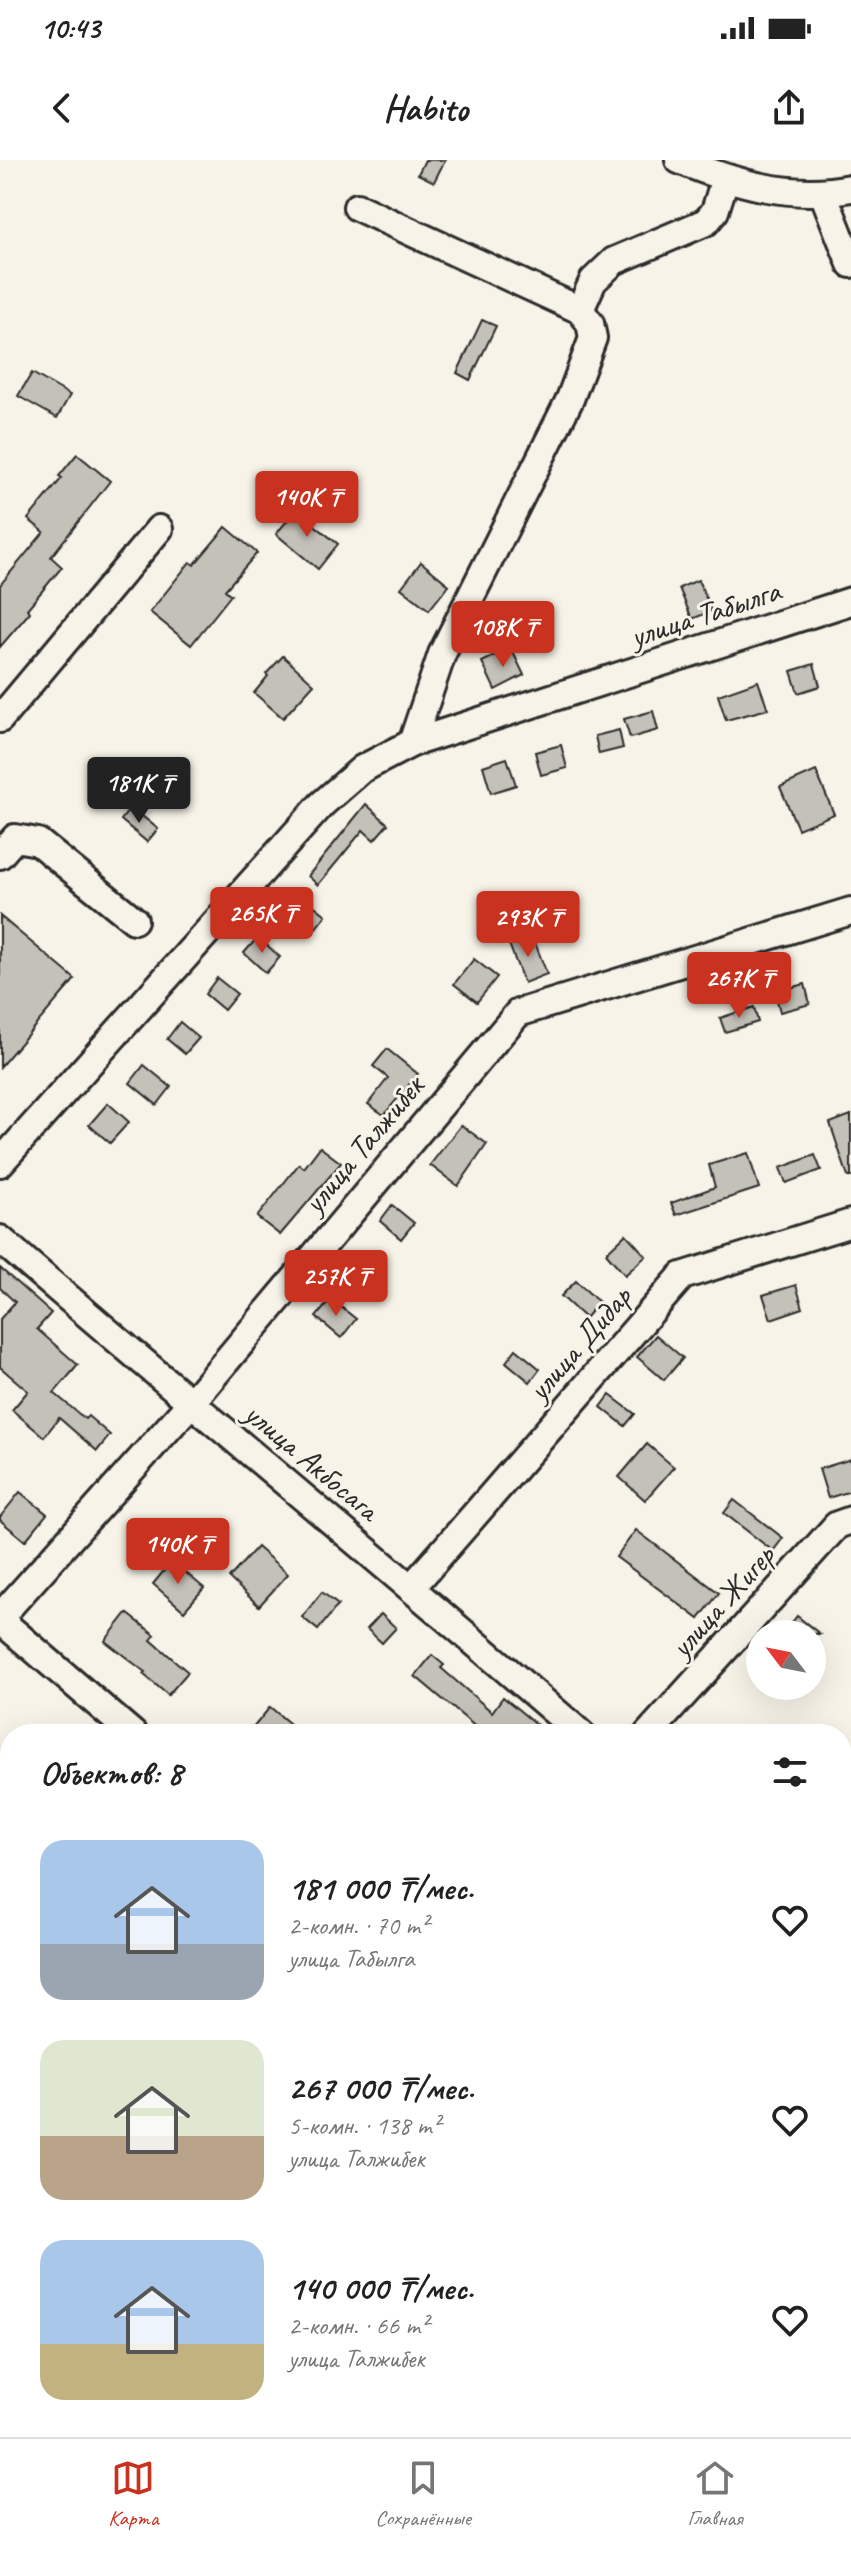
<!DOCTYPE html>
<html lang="ru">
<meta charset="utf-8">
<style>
body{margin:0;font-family:Caveat,sans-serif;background:#f6f6f6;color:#222;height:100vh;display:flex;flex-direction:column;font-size:30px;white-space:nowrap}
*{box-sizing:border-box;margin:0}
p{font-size:26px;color:#767676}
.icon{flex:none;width:44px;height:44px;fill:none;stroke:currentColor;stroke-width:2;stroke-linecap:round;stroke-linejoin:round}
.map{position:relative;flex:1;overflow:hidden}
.panel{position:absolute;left:0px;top:1564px;width:852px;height:714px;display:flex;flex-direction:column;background:#fff;border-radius:32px 32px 0 0;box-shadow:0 8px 32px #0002}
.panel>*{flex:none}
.needle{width:52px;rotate:302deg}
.fabs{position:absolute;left:746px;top:1460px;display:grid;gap:16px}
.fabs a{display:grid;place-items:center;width:80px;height:80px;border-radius:50%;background:#fff;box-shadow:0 8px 32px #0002;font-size:40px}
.price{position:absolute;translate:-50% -68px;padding:0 18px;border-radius:8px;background:#c8321e;color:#fff;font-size:26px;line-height:52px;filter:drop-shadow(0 2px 4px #0008)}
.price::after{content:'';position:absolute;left:50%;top:48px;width:24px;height:18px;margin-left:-12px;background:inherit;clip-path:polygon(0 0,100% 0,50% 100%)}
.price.selected{background:#222;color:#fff}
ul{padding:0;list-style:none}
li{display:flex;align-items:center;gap:24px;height:200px;padding:0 40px}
li span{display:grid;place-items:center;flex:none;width:224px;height:160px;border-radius:24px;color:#555}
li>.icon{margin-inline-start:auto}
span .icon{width:96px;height:96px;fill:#fffc;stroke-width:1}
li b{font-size:34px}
h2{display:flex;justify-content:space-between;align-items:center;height:96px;padding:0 40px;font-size:34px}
.status{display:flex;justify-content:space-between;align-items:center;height:56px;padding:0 40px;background:#fff;direction:ltr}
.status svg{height:22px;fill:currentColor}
header{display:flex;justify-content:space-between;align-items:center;height:104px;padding:0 40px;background:#fff;font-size:36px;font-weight:600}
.menu{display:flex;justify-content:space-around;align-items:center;height:112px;border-top:2px solid #e0e0e0;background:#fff;font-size:22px;color:#767676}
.menu a{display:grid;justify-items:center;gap:4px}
.menu .selected{color:#c8321e}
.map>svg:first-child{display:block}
.building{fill:#c4c1b9;stroke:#2b2b2b;stroke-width:2}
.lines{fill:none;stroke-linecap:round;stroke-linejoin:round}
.minor-casing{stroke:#2b2b2b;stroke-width:32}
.minor{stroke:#f7f3e8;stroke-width:26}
.labels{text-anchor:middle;stroke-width:6;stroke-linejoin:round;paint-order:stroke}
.street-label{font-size:32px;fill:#2b2b2b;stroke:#f7f3e8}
</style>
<div class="status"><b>10:43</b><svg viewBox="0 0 49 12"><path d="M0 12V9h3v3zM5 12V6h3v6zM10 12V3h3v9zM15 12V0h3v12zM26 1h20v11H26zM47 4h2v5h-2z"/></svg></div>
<header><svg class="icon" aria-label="back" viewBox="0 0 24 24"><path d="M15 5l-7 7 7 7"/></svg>Habito<svg class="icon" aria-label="share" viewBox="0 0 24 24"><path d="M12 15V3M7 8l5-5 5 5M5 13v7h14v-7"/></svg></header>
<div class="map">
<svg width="851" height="2277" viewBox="0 0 851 2277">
<rect width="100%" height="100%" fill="#f7f3e8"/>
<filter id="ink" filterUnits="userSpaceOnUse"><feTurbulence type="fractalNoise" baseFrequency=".0125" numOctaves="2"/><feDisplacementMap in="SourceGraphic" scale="16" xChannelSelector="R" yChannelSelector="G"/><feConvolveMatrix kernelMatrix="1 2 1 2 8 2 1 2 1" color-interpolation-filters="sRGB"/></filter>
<g filter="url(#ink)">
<g class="building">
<path d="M425,0H445L434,22L418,14Z"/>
<path d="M482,160L496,166L470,220L457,213Z"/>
<path d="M32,213L70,235L57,258L18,236Z"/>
<path d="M77,294L110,321L51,397L62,407L27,449L30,452L0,487V425L44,372L28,359L62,318L59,316Z"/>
<path d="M296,350L338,384L318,409L276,374Z"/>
<path d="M226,367L257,393L225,430L231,435L191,485L150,452L190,402L194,405Z"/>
<path d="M421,402L449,425L429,450L401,428Z"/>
<path d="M698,420L712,451L692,459L679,428Z"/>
<path d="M511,488L524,515L495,530L482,502Z"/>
<path d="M283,496L314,524L283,558L254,533L268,516L266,514Z"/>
<path d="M814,504L820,526L798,533L791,511Z"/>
<path d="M758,521L768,549L726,560L718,535Z"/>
<path d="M653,551L658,570L630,578L624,559Z"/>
<path d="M619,570L623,588L599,594L595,576Z"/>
<path d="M561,585L567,608L541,615L535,592Z"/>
<path d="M507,598L516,625L491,633L483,606Z"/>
<path d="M816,611L834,654L798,669L780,627Z"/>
<path d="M366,644L388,664L374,680L363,670L318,725L308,716Z"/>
<path d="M131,647L158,669L147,682L121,660Z"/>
<path d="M294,730L326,755L312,773L280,747Z"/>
<path d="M0,756L75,819L0,907Z"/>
<path d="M532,775L547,814L524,823L509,784Z"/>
<path d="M258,777L280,797L266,813L244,793Z"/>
<path d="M474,799L497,817L477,842L454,824Z"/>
<path d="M217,818L237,834L224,850L205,834Z"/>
<path d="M805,824L810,844L780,852L775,832Z"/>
<path d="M754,847L758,862L725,872L720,858Z"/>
<path d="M180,862L199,878L185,894L167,879Z"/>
<path d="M387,889L418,914L384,955L368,944L388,918L373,906Z"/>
<path d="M144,905L171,927L157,945L130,923Z"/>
<path d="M108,943L129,962L110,983L89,965Z"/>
<path d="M851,955V1017H848L830,963Z"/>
<path d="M461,965L487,984L458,1026L430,1005Z"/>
<path d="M320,987L341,1003L280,1075L257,1057L299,1004L304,1008Z"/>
<path d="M748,993L759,1028L676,1055L671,1043L715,1027L709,1005Z"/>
<path d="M815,995L821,1010L786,1023L780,1008Z"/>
<path d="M392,1045L414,1063L401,1079L380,1061Z"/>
<path d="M626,1074L646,1096L625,1115L606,1093Z"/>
<path d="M352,1093L374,1110L363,1123L341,1105Z"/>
<path d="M0,1108L51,1153L37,1169L78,1205L54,1233L85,1259L88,1256L110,1275L97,1291L59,1258L44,1277L12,1250L28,1231L0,1207V1159L15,1142L0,1128Z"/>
<path d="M576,1121L599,1142L585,1158L561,1136Z"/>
<path d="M796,1125L803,1148L771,1159L763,1135Z"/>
<path d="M331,1139L356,1159L341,1178L316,1157Z"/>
<path d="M656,1175L683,1198L664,1220L637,1197Z"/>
<path d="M516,1189L540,1209L530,1222L506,1202Z"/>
<path d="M610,1235L635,1254L625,1266L601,1247Z"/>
<path d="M647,1284L674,1307L645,1340L619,1317Z"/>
<path d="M851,1299V1331L828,1338L819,1309Z"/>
<path d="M20,1332L47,1354L25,1381L0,1360V1357Z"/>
<path d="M734,1340L783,1378L773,1391L724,1353Z"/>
<path d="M636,1370L719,1433L699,1459L616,1397Z"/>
<path d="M257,1387L288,1414L259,1446L229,1418Z"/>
<path d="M172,1401L204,1428L184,1451L153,1424Z"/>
<path d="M322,1432L338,1445L318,1470L302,1457Z"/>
<path d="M127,1453L155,1475L151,1480L188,1512L168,1535L143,1514L145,1512L105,1481Z"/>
<path d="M381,1454L396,1468L382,1483L367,1469Z"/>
<path d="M797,1456L820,1474H783Z"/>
<path d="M432,1495L444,1505L441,1508L492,1552L503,1537L548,1574H484L415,1516Z"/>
<path d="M270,1547L302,1574H248Z"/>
</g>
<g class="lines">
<g class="minor-casing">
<g id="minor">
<path d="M679,0C734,23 790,40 851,28"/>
<path d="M823,33L851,104"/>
<path d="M357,47L580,150L590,163L593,178L570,239L442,494L412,583"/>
<path d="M580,150L593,121L614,101L706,62L715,51L725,19"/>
<path d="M0,559L159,369"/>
<path d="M0,695L15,678L38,682L134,760"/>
<path d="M0,1003L322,644L362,609L412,583L851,441"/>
<path d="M0,1079C192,1246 389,1407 581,1574"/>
<path d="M412,1427L682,1116L851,1063"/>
<path d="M0,1457L190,1244L518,853L851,751"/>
<path d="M0,1460L133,1574"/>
<path d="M648,1574L837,1365L851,1360"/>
<path d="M842,1792L851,1799"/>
<path d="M0,1849L10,1857"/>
<path d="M0,2215L10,2223"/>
<path d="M60,2268L71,2277"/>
<path d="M494,2268L504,2277"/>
</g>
</g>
<use href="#minor" class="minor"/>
</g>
</g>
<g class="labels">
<g class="street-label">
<text transform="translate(705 453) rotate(-18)" y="11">улица Табылга</text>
<text transform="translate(363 984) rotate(-50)" y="11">улица Талжибек</text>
<text transform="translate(579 1183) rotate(-49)" y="11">улица Дидар</text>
<text transform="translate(312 1301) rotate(40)" y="11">улица Акбосага</text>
<text transform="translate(722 1441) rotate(-48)" y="11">улица Жигер</text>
</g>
</g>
</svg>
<div class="fabs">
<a><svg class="needle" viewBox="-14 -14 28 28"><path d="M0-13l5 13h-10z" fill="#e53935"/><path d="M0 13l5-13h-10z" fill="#767676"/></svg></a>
</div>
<b class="price" style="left:307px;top:379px">140K ₸</b>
<b class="price" style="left:503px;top:509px">108K ₸</b>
<b class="price selected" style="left:139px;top:665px">181K ₸</b>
<b class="price" style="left:262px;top:795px">265K ₸</b>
<b class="price" style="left:528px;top:799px">293K ₸</b>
<b class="price" style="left:739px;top:860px">267K ₸</b>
<b class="price" style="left:336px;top:1158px">257K ₸</b>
<b class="price" style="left:178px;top:1426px">140K ₸</b>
<section class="panel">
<h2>Объектов: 8<svg class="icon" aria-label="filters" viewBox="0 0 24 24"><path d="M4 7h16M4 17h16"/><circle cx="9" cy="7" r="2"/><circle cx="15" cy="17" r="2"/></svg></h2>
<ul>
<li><span style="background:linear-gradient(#a9c7e8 65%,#9aa5b1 0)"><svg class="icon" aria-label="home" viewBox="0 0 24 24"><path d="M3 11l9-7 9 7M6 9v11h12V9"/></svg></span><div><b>181 000 ₸/мес.</b><p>2-комн. · 70 m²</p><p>улица Табылга</p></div><svg class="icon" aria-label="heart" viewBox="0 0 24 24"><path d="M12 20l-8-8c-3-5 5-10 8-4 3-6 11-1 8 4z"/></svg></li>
<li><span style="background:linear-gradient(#dfe7d0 60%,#b9a48a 0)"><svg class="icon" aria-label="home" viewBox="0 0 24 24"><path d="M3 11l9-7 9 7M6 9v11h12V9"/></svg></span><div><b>267 000 ₸/мес.</b><p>5-комн. · 138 m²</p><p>улица Талжибек</p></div><svg class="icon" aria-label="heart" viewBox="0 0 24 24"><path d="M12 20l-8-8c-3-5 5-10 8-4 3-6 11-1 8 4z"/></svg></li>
<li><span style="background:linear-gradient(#a9c7e8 65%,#c2b280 0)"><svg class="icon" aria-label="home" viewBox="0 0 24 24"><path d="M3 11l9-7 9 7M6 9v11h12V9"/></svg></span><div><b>140 000 ₸/мес.</b><p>2-комн. · 66 m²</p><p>улица Талжибек</p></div><svg class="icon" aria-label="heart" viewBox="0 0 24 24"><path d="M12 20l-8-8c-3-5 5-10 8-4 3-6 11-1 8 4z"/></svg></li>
</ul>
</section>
</div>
<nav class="menu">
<a class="selected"><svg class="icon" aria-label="map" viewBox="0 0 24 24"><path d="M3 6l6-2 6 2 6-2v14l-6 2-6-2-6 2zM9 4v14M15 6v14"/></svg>Карта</a>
<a><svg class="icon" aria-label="saved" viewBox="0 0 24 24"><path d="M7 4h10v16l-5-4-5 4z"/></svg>Сохранённые</a>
<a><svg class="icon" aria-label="home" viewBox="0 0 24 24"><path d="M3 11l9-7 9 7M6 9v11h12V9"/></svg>Главная</a>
</nav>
